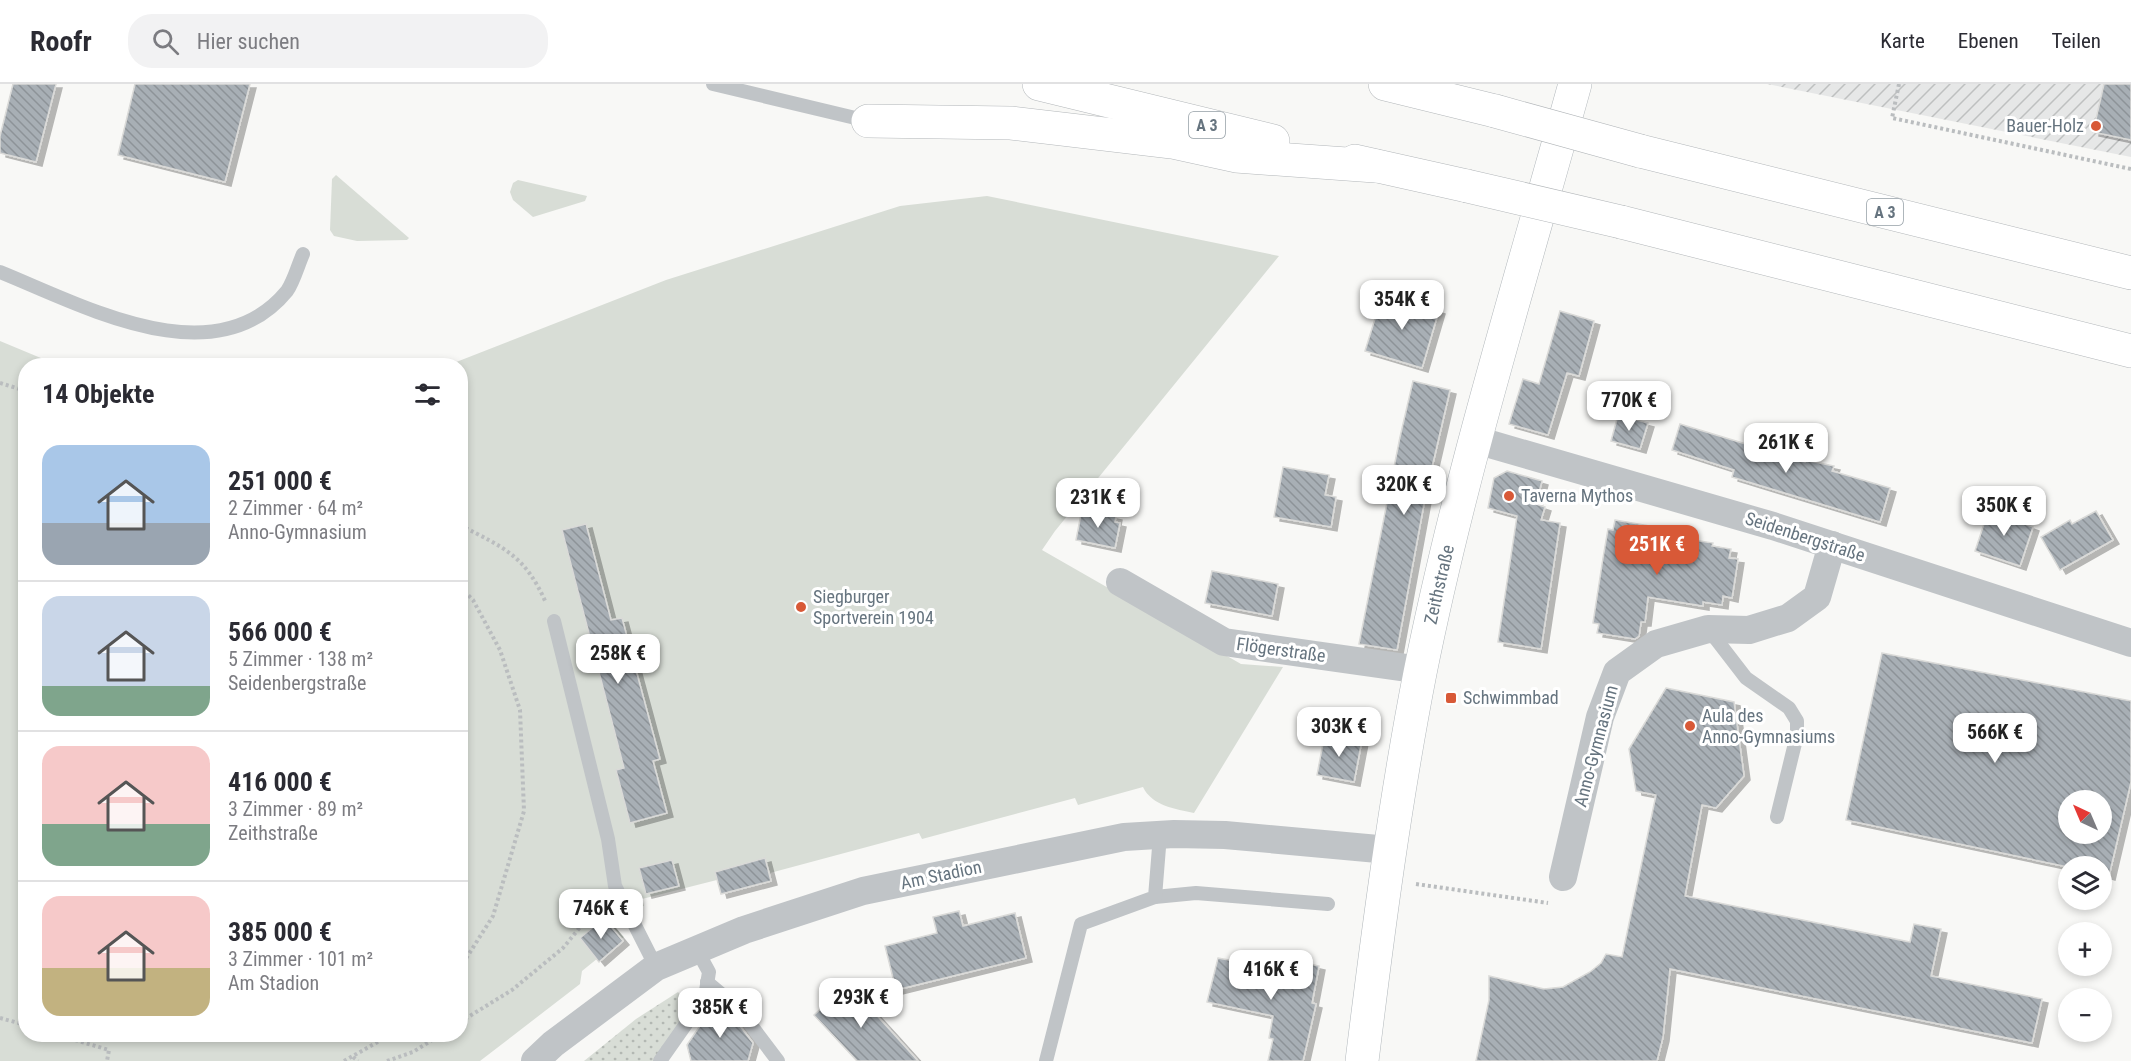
<!DOCTYPE html>
<html lang="de">
<meta charset="utf-8">
<style>
body{margin:0;font-family:"Roboto Condensed",sans-serif;background:#f2f2f3;color:#2b2b33;height:100vh;display:flex;flex-direction:column;font-size:22px;white-space:nowrap}
*{box-sizing:border-box;margin:0}
p{font-size:20px;color:#7c7c81}
.icon{flex:none;width:33px;height:33px;fill:none;stroke:currentColor;stroke-width:2;stroke-linecap:round;stroke-linejoin:round}
.map{position:relative;flex:1;overflow:hidden}
.drawer{position:absolute;left:18px;top:274px;width:450px;height:684px;display:flex;flex-direction:column;background:#fff;border-radius:24px;box-shadow:0 3px 9px #0003}
.drawer>*{flex:none}
.needle{width:39px;rotate:316deg}
.controls{position:absolute;left:2058px;top:706px;display:grid;gap:12px}
.controls a{display:grid;place-items:center;width:54px;height:54px;border-radius:50%;background:#fff;box-shadow:0 3px 9px #0003;font-size:30px}
.price{position:absolute;translate:-50% -51px;padding:0 14px;border-radius:12px;background:#fff;color:#222;font-size:20px;line-height:39px;filter:drop-shadow(0 2px 3px #0008)}
.price::after{content:'';position:absolute;left:50%;top:36px;width:18px;height:14px;margin-left:-9px;background:inherit;clip-path:polygon(0 0,100% 0,50% 100%)}
.price.current{background:#d85937;color:#fff}
ul{padding:0;list-style:none}
li{display:flex;align-items:center;gap:18px;height:150px;padding:0 24px}
li+li{border-top:2px solid #e1e1e2}
li span{display:grid;place-items:center;flex:none;width:168px;height:120px;border-radius:18px;color:#555}
li>.icon{margin-inline-start:auto}
span .icon{width:72px;height:72px;fill:#fffc;stroke-width:1}
li b{font-size:26px}
h2{display:flex;justify-content:space-between;align-items:center;height:72px;padding:0 24px;font-size:26px}
header{display:flex;align-items:center;gap:36px;box-sizing:border-box;height:84px;padding:0 30px;background:#fff;border-bottom:2px solid #e1e1e2}
header strong{font-size:28px}
nav{display:flex;gap:33px;margin-inline-start:auto;font-size:21px}
.search{width:420px;height:54px;background:#f2f2f3;display:flex;align-items:center;gap:15px;box-sizing:border-box;padding:0 21px;border-radius:24px;color:#7c7c81;font-size:22px}
.map>svg:first-child{display:block}
.industrial{fill:url(#industrial-furrows)}
.grass{fill:#d8ddd6}
.park{fill:url(#park-dots)}
.building{fill:url(#building-back-hatch);stroke:#dadad8;stroke-width:1.5;fill-rule:evenodd;filter:url(#shadow)}
.lines{fill:none;stroke-linecap:round;stroke-linejoin:round}
.secondary-casing{stroke:#b2b8bc;stroke-width:34}
.highway-casing{stroke:#b3b7ba;stroke-width:34}
.path{stroke:#babdbf;stroke-width:4;stroke-dasharray:3 3;stroke-linecap:butt}
.lane{stroke:#c0c4c7;stroke-width:14}
.street{stroke:#c0c4c7;stroke-width:28}
.secondary{stroke:#fff;stroke-width:33}
.highway{stroke:#fff;stroke-width:33}
.highway-bridge-casing{stroke:#b3b7ba;stroke-width:34;stroke-linecap:butt}
.highway-bridge{stroke:#fff;stroke-width:33}
.poi-dot{fill:#d85937;stroke:#fff;stroke-width:2}
.labels{text-anchor:middle;stroke-width:6;stroke-linejoin:round;paint-order:stroke}
.shield{fill:#fff;stroke:#949ea5;stroke-width:1.5}
.shield-label{font-size:16px;font-weight:bold;fill:#66747f}
.poi-label{font-size:18px;fill:#66747f;stroke:#fff;text-anchor:start}
.street-label{font-size:18px;fill:#66747f;stroke:#fff}
</style>
<header>
<strong>Roofr</strong>
<div class="search"><svg class="icon" aria-label="search" viewBox="0 0 24 24"><circle cx="10" cy="10" r="6"/><path d="M15 15l6 6"/></svg>Hier suchen</div>
<nav><a>Karte</a><a>Ebenen</a><a>Teilen</a></nav>
</header>
<div class="map">
<svg width="2131" height="977" viewBox="0 0 2131 977">
<defs>
<pattern id="industrial-furrows" width="10" height="10" patternUnits="userSpaceOnUse" patternTransform="scale(1.5)"><rect width="10" height="10" fill="#e6e7e7"/><path d="M-1 1l2-2M0 10L10 0M9 11l2-2" fill="none" stroke="#bec0c0"/></pattern>
<pattern id="park-dots" width="8" height="8" patternUnits="userSpaceOnUse" patternTransform="scale(1.5)"><rect width="8" height="8" fill="#d8ddd6"/><path d="M2 2h.1M6 6h.1" fill="none" stroke="#b3b8b3" stroke-width="1.8" stroke-linecap="round"/></pattern>
<pattern id="building-back-hatch" width="6" height="6" patternUnits="userSpaceOnUse" patternTransform="scale(1.5)"><rect width="6" height="6" fill="#a8afb5"/><path d="M-1 5l2 2M0 0l6 6M5-1l2 2" fill="none" stroke="#8d9398"/></pattern>
<filter id="shadow"><feDropShadow dx="6" dy="4" stdDeviation="0" flood-color="#0004"/></filter>
</defs>
<rect width="100%" height="100%" fill="#f8f8f6"/>
<path class="industrial" d="M1767,0H2131V73Z"/>
<g class="grass">
<path d="M336,91L409,154L407,156L357,157L334,152L330,146L332,95Z"/>
<path d="M518,96L587,112L585,117L533,133L513,116L510,108L513,99Z"/>
<path d="M987,112L1279,172L1055,447L1042,466L1241,580L1283,583L1194,729C1176,725 1152,722 1143,703L1078,721L1075,714L922,755L919,749L770,789L768,783L642,815L644,822L624,827L610,837L624,853L582,887L580,900L480,977H0V257L60,282H26V951H460V282H446L666,196L900,122Z"/>
</g>
<path class="park" d="M678,908L696,928L662,977H584L636,935Z"/>
<g class="building">
<path d="M13,0H56L36,78L0,69V52Z"/>
<path d="M135,0H250L225,98L118,71Z"/>
<path d="M2104,0H2131V56L2093,48Z"/>
<path d="M1383,209L1439,226L1422,284L1365,267Z"/>
<path d="M1560,227L1594,237L1579,292L1567,289L1548,351L1509,340L1523,295L1539,300Z"/>
<path d="M1413,297L1450,306L1426,409L1397,566L1359,560L1400,353Z"/>
<path d="M1618,331L1648,339L1640,365L1611,357Z"/>
<path d="M1680,340L1805,378V376L1834,382L1832,387L1890,404L1880,438L1732,393L1734,386L1672,366Z"/>
<path d="M1283,383L1329,391L1325,411L1336,413L1331,443L1274,433Z"/>
<path d="M1507,387L1542,397L1536,420L1545,423L1541,436L1560,439L1541,565L1498,558L1517,432L1488,424L1494,394Z"/>
<path d="M1990,422L2019,432L2017,437L2033,443L2020,482L1975,467Z"/>
<path d="M1082,425L1116,432L1115,438L1120,439L1115,464L1076,456Z"/>
<path d="M2096,427L2113,456L2060,486L2041,453L2070,436L2072,440Z"/>
<path d="M1615,436L1656,443L1655,450L1713,459L1712,462L1731,465L1729,474L1738,475L1732,514L1723,512L1722,521L1703,518V522L1648,513L1645,538H1641L1639,552L1635,555L1597,549L1599,540L1593,539L1603,474L1608,445L1613,446Z"/>
<path d="M586,440L611,536L622,534L660,675L653,677L667,729L630,739L616,686L624,684L562,446Z"/>
<path d="M1212,487L1278,500L1272,532L1205,519Z"/>
<path d="M1882,569L2131,617V698L2109,792L2102,790V783H2068L1846,736ZM2068,717H2102V750H2068Z"/>
<path d="M1666,604L1734,618L1744,692L1716,724L1702,721L1685,812L1910,858L1914,840L1941,845L1931,892L2042,915L2032,959L1670,885L1663,953L1657,977H1476L1489,916V892L1544,905L1563,903L1590,888L1601,879L1606,870L1622,873L1656,711L1636,707L1629,665Z"/>
<path d="M1325,649L1362,656L1354,698L1317,691Z"/>
<path d="M765,774L771,797L721,810L715,788Z"/>
<path d="M672,776L679,802L646,810L639,784Z"/>
<path d="M959,827L963,842L1015,829L1026,874L896,906L885,862L937,849L933,833Z"/>
<path d="M604,834L623,857L599,878L580,854Z"/>
<path d="M1218,874L1294,888L1296,877L1319,882L1312,919L1316,920L1303,977H1268L1273,955L1269,954L1273,932L1207,918Z"/>
<path d="M848,900L891,947L918,977H857L814,931Z"/>
<path d="M716,918L733,933L753,959L748,977H691L687,961Z"/>
</g>
<g class="lines">
<g class="secondary-casing">
<g id="secondary">
<path id="s1" d="M1362,977C1378,847 1395,717 1420,589C1460,390 1521,195 1575,0"/>
</g>
</g>
<g class="highway-casing">
<g id="highway">
<path d="M1039,0L1273,57"/>
<path d="M1385,0L1495,27"/>
<path d="M868,37L1011,39L1172,58L1236,72L1375,82"/>
<path d="M1640,67L2131,189"/>
<path d="M1355,77L1467,102"/>
<path d="M1621,138L2131,267"/>
</g>
</g>
<g class="path">
<path d="M1899,0L1892,34L2131,85"/>
<path d="M0,299L26,307"/>
<path d="M460,441C504,464 525,471 546,519"/>
<path d="M460,503L473,516L500,566L520,626L524,727L493,832L460,884"/>
<path d="M1416,800L1548,819"/>
<path d="M0,934L26,941"/>
<path d="M460,938L512,906L563,864L600,819"/>
<path d="M58,951L109,966L107,977"/>
<path d="M353,973L358,977"/>
<path d="M344,977L390,951"/>
<path d="M387,977L413,968L440,951"/>
</g>
<g class="lane">
<path d="M713,0L868,37"/>
<path d="M0,188C82,221 215,295 287,207C294,197 298,181 303,170"/>
<path d="M554,537L608,755L615,802L656,883"/>
<path d="M1709,546L1746,594L1789,624L1797,637V651L1777,733"/>
<path d="M1155,813L1196,809L1328,820"/>
<path d="M707,898L738,924L778,977"/>
<path d="M660,977L705,913L709,888L697,866"/>
<path d="M1046,977L1081,840L1155,813L1160,751"/>
</g>
<g class="street">
<path d="M1476,356L1773,442L2131,559"/>
<path d="M1120,498L1224,558L1421,586"/>
<path d="M1563,793L1600,633L1617,588L1656,560L1708,545L1749,546L1788,534L1817,513L1832,461"/>
<path d="M535,977L553,960L656,883L744,846L863,807L1124,753L1174,750L1225,751L1389,766"/>
</g>
<use href="#secondary" class="secondary"/>
<use href="#highway" class="highway"/>
<g class="highway-bridge-casing">
<g id="highway-bridge">
<path d="M1495,27L1640,67"/>
<path d="M1467,102L1621,138"/>
</g>
</g>
<use href="#highway-bridge" class="highway-bridge"/>
</g>
<g class="poi-dot">
<circle cx="2096" cy="42" r="6"/>
<circle cx="1509" cy="412" r="6"/>
<circle cx="801" cy="523" r="6"/>
<rect x="1445" y="608" width="12" height="12" rx="3"/>
<circle cx="1690" cy="642" r="6"/>
</g>
<g class="labels">
<g class="shield">
<rect x="1189" y="28" width="36" height="26" rx="4.5"/>
<rect x="1867" y="115" width="36" height="26" rx="4.5"/>
</g>
<g class="shield-label">
<text x="1207" y="47">A 3</text>
<text x="1885" y="134">A 3</text>
</g>
<g class="poi-label">
<text x="2084" y="48" text-anchor="end">Bauer-Holz</text>
<text x="1521" y="418">Taverna Mythos</text>
<text x="813" y="519">Siegburger<tspan x="813" dy="21">Sportverein 1904</tspan></text>
<text x="1463" y="620">Schwimmbad</text>
<text x="1702" y="638">Aula des<tspan x="1702" dy="21">Anno-Gymnasiums</tspan></text>
</g>
<g class="street-label">
<text transform="translate(1805 453) rotate(18)" y="6">Seidenbergstraße</text>
<text dy="6" stroke="none"><textPath href="#s1" startOffset="483">Zeithstraße</textPath></text>
<text transform="translate(1281 566) rotate(8)" y="6">Flögerstraße</text>
<text transform="translate(1596 662) rotate(-75)" y="6">Anno-Gymnasium</text>
<text transform="translate(941 791) rotate(-12)" y="6">Am Stadion</text>
</g>
</g>
</svg>
<div class="controls">
<a><svg class="needle" viewBox="-14 -14 28 28"><path d="M0-13l5 13h-10z" fill="#e53935"/><path d="M0 13l5-13h-10z" fill="#7c7c81"/></svg></a>
<a><svg class="icon" aria-label="layers" viewBox="0 0 24 24"><path d="M12 4l9 5-9 5-9-5zM3 14l9 5 9-5"/></svg></a>
<a>+</a>
<a>−</a>
</div>
<b class="price" style="left:1402px;top:247px">354K €</b>
<b class="price" style="left:1629px;top:348px">770K €</b>
<b class="price" style="left:1786px;top:390px">261K €</b>
<b class="price" style="left:1404px;top:432px">320K €</b>
<b class="price" style="left:1098px;top:445px">231K €</b>
<b class="price" style="left:2004px;top:453px">350K €</b>
<b class="price current" style="left:1657px;top:492px">251K €</b>
<b class="price" style="left:618px;top:601px">258K €</b>
<b class="price" style="left:1339px;top:674px">303K €</b>
<b class="price" style="left:1995px;top:680px">566K €</b>
<b class="price" style="left:601px;top:856px">746K €</b>
<b class="price" style="left:1271px;top:917px">416K €</b>
<b class="price" style="left:861px;top:945px">293K €</b>
<b class="price" style="left:720px;top:955px">385K €</b>
<section class="drawer">
<h2>14 Objekte<svg class="icon" aria-label="filters" viewBox="0 0 24 24"><path d="M4 7h16M4 17h16"/><circle cx="9" cy="7" r="2"/><circle cx="15" cy="17" r="2"/></svg></h2>
<ul>
<li><span style="background:linear-gradient(#a9c7e8 65%,#9aa5b1 0)"><svg class="icon" aria-label="home" viewBox="0 0 24 24"><path d="M3 11l9-7 9 7M6 9v11h12V9"/></svg></span><div><b>251 000 €</b><p>2 Zimmer · 64 m²</p><p>Anno-Gymnasium</p></div></li>
<li><span style="background:linear-gradient(#c9d6e8 75%,#7fa58c 0)"><svg class="icon" aria-label="home" viewBox="0 0 24 24"><path d="M3 11l9-7 9 7M6 9v11h12V9"/></svg></span><div><b>566 000 €</b><p>5 Zimmer · 138 m²</p><p>Seidenbergstraße</p></div></li>
<li><span style="background:linear-gradient(#f6c9c9 65%,#7fa58c 0)"><svg class="icon" aria-label="home" viewBox="0 0 24 24"><path d="M3 11l9-7 9 7M6 9v11h12V9"/></svg></span><div><b>416 000 €</b><p>3 Zimmer · 89 m²</p><p>Zeithstraße</p></div></li>
<li><span style="background:linear-gradient(#f6c9c9 60%,#c2b280 0)"><svg class="icon" aria-label="home" viewBox="0 0 24 24"><path d="M3 11l9-7 9 7M6 9v11h12V9"/></svg></span><div><b>385 000 €</b><p>3 Zimmer · 101 m²</p><p>Am Stadion</p></div></li>
</ul>
</section>
</div>
